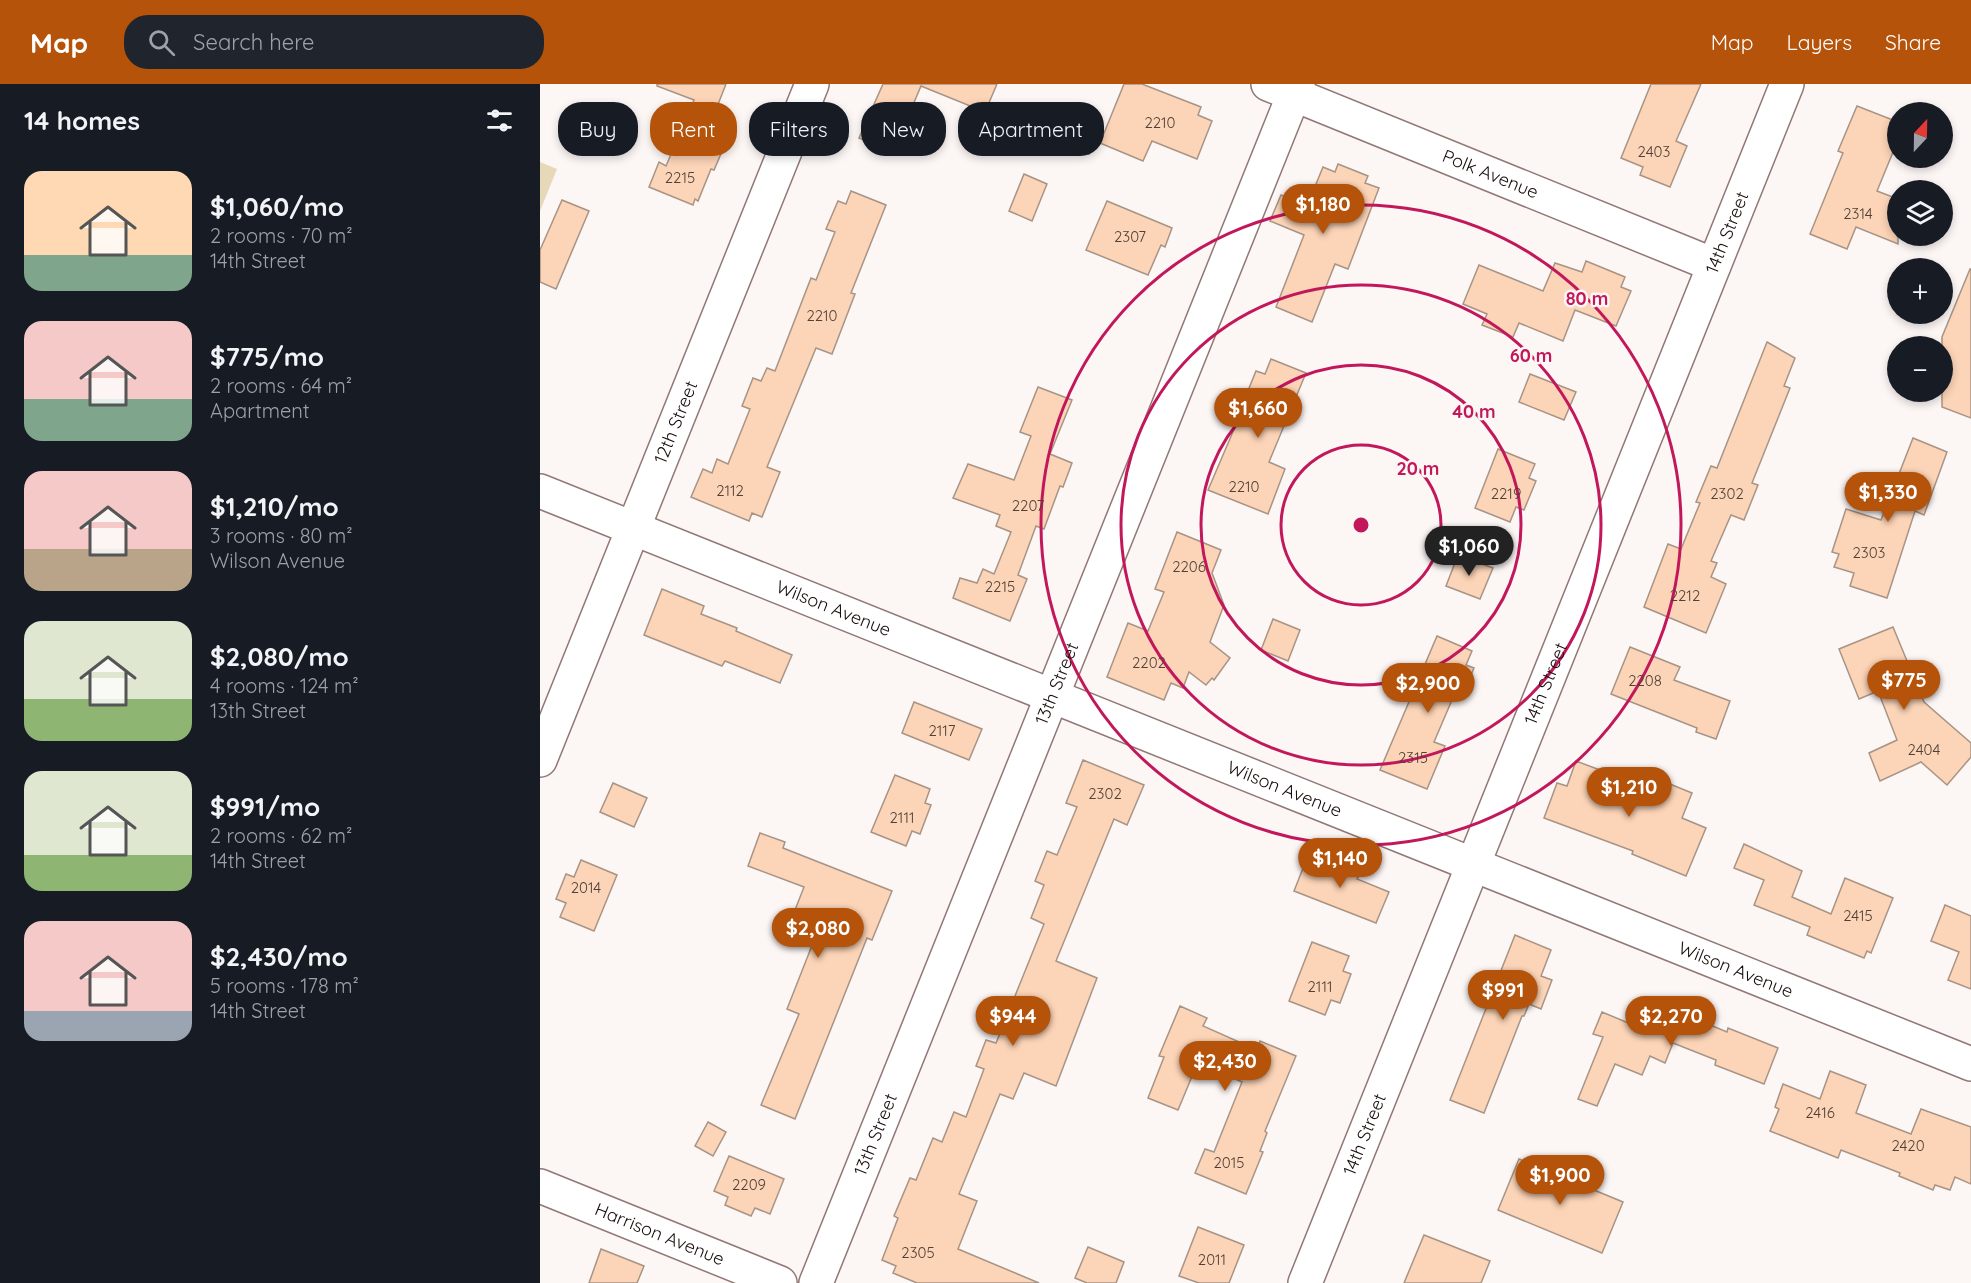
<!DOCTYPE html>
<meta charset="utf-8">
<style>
body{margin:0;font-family:Quicksand,sans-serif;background:#20242c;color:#f1f3f6;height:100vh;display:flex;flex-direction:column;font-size:22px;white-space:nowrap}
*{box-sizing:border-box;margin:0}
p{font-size:20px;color:#9ea1a6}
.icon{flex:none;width:33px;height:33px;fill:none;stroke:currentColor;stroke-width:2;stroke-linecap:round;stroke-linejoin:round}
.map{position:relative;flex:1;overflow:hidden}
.drawer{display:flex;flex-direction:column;background:#171b24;width:540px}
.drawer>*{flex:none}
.top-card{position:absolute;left:18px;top:18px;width:570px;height:54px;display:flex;gap:12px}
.needle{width:39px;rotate:22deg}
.fabs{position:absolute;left:1347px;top:18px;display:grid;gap:12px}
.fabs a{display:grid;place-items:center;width:66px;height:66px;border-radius:50%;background:#171b24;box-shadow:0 3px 9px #0003;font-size:30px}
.price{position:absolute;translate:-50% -51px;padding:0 14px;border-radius:21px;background:#b45309;color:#fff;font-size:20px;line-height:39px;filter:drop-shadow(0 2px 3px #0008)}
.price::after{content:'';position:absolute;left:50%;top:36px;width:18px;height:14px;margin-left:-9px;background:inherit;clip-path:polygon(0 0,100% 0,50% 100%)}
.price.active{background:#222;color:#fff}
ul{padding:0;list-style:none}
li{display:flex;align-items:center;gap:18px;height:150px;padding:0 24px}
li span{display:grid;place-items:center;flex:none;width:168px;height:120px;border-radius:18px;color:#555}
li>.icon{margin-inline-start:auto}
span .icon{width:72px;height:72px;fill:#fffc;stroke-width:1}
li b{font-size:26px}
h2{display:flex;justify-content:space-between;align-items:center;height:72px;padding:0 24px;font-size:26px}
.chip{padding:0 21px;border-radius:24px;background:#171b24;box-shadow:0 3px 9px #0003;font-size:21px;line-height:54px}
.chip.active{background:#b45309;color:#fff}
header{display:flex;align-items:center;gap:36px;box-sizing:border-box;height:84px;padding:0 30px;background:#b45309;color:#fff}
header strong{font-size:28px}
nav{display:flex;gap:33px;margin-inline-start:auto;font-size:21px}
.search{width:420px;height:54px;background:#20242c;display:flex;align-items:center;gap:15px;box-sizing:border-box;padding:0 21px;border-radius:24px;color:#9ea1a6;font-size:22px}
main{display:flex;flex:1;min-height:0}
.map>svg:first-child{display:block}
.green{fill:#e7d8b8}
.building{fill:#fcd4b7;stroke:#a89485;stroke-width:1.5}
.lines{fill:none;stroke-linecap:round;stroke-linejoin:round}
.minor-casing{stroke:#917874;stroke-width:36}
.minor{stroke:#fff;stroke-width:33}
.ring{fill:none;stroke:#c2185b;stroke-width:3}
.labels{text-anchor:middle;stroke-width:5;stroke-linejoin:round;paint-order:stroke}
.number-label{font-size:15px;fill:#504037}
.street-label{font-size:18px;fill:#170e0c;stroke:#fcf6f5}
.centre{fill:#c2185b;stroke:#fcf6f5;stroke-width:3}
.ring-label{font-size:18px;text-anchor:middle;font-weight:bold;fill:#c2185b;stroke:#fcf6f5;stroke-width:5;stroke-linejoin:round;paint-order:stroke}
</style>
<header>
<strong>Map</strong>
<div class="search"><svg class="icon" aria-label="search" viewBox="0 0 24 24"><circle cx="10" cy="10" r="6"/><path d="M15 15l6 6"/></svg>Search here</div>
<nav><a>Map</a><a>Layers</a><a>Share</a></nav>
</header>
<main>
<section class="drawer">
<h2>14 homes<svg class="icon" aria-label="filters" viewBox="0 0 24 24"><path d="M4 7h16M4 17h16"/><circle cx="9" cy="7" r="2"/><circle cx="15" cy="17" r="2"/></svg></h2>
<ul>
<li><span style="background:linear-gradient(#ffd9b3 70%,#7fa58c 0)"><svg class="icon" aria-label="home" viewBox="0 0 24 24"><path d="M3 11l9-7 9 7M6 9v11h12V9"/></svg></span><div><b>$1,060/mo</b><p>2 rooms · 70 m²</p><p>14th Street</p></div></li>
<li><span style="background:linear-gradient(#f6c9c9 65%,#7fa58c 0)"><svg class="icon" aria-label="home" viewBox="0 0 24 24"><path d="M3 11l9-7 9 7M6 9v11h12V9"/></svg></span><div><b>$775/mo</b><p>2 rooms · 64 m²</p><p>Apartment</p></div></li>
<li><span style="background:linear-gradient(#f6c9c9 65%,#b9a48a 0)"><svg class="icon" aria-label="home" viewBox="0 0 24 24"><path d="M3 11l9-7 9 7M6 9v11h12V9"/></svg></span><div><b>$1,210/mo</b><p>3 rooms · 80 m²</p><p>Wilson Avenue</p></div></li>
<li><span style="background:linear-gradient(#dfe7d0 65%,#8fb573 0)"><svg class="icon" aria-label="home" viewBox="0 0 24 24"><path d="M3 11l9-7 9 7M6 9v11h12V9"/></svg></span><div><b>$2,080/mo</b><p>4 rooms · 124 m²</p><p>13th Street</p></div></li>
<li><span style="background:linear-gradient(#dfe7d0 70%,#8fb573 0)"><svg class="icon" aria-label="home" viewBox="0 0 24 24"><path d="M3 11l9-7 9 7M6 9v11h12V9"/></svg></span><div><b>$991/mo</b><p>2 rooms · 62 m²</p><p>14th Street</p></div></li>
<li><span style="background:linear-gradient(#f6c9c9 75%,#9aa5b1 0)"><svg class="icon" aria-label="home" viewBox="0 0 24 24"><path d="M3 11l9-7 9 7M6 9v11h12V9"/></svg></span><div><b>$2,430/mo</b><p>5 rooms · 178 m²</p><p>14th Street</p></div></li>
</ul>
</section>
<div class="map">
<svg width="1431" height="1199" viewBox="0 0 1431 1199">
<rect width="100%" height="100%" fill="#fcf6f5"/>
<path class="green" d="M0,78L17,85L0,127Z"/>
<g class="building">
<path d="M117,0H186L164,56L183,65L174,86L171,85L158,117L155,115L153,121L109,103L119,78L126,82L154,16L117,2Z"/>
<path d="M343,0H457L445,28L381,2L353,68L319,54Z"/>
<path d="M584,0H602L661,23L658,31L672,37L657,75L612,57L603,77L560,59Z"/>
<path d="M1111,0H1161L1136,57L1147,62L1130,103L1100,91L1103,83L1081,74Z"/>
<path d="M1317,22L1358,38V56L1337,107L1358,115V160L1316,143L1307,165L1270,150L1303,69L1298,67Z"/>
<path d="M522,30L559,45L549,70L512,55Z"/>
<path d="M798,80L828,92L825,99L839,104L808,185L795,180L772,238L736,223L764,151L730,137L741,111L767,122L783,83L795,88Z"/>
<path d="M484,90L507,100L492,137L469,127Z"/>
<path d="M311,107L346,121L311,209L315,210L292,270L276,264L227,383L240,388L222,433L212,429L209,437L151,413L163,385L172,389L177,375L188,380L210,325L202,322L213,294L221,297L227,284L235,287L271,194L276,196L295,148L286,145L298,117L306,120Z"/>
<path d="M22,116L49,127L16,205L0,198V166Z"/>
<path d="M567,117L632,144L625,163L621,161L608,191L546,166Z"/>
<path d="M1046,177L1085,193L1081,203L1091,207L1076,242L1035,226L1023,257L979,239L973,253L942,241L947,230L923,220L939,181L1003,207L1015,179L1042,188Z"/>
<path d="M1430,185H1431V334L1402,323V253Z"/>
<path d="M1227,258L1255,274L1244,302L1250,304L1212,399L1218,401L1204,436L1191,431L1171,477L1177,479L1171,493L1186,500L1166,549L1104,523L1128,460L1141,465L1160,419L1156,418L1171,382L1177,384Z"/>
<path d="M731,275L766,289L729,378L745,385L728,430L668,406L707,315L705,314L716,287L725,290Z"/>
<path d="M990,290L1036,308L1024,336L979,318Z"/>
<path d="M498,303L532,316L510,370L532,379L523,403L520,402L504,445L496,442L478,491L487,495L470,537L413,514L420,494L437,499L443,485L454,490L471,448L456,442L460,431L413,414L428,380L474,396L491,352L480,348Z"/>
<path d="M1373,354L1407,368L1384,431L1375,427L1347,514L1310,502L1314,489L1294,483L1299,470L1292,468L1306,425L1341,436Z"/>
<path d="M958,365L995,380L989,394L996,397L984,426L976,423L970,438L935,424Z"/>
<path d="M637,448L681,466L672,489L684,521L670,558L690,574L674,596L672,594L666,601L649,588L643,604L631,599L624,616L567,593L588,539L608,547L624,508L615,505Z"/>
<path d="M918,471L953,484L940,515L906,502Z"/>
<path d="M122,505L164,522L161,530L197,544L196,547L252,571L240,599L185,577L182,582L104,551Z"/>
<path d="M733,535L760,546L748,577L721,566Z"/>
<path d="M1353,543L1384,618L1431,659V673L1407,701L1381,678L1340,697L1329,669L1357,656L1338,607L1319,615L1299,565Z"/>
<path d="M897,552L932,567L926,581L934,584L922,612L915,609L894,658L905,662L887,705L840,686Z"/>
<path d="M1090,563L1140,583L1134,596L1190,617L1176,655L1156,648L1157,644L1071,610Z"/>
<path d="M374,618L442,645L429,676L362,649Z"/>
<path d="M543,676L604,701L587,741L574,735L516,877L557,894L516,1002L484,989L473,1015L460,1010L419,1110L437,1117L418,1165L499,1199H377L353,1189L356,1182L342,1176L358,1134L354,1132L370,1094L376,1096L393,1054L402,1058L414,1028L426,1033L444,985L436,982L446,956L456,959L504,840L491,834L504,801L495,797L507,767L517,771L537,723L526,719Z"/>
<path d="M1036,677L1060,686L1057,695L1117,717L1125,698L1152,709L1142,734L1166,744L1146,792L1092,770L1093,767L1004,734L1017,699L1027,702Z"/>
<path d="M355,691L390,705L385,719L391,721L380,750L372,747L366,762L331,748Z"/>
<path d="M73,699L107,714L94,743L60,728Z"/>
<path d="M220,749L245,758L243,764L352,807L332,856L327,854L255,1035L221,1021L259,930L247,925L282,836L255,826L264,803L208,782Z"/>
<path d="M1204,760L1262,787L1252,813L1291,830L1305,794L1353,814L1331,869L1327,867L1324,874L1267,851L1270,843L1214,821L1224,796L1194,784Z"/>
<path d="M769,769L820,790L817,795L849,808L836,839L754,807Z"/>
<path d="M41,776L77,791L54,847L20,833L26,819L16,815L26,790L34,793Z"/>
<path d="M1405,821L1431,832V905L1408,896L1419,868L1391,857Z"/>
<path d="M975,851L1011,866L1001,892L1012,896L1001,925L989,920L984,932H982L944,1029L910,1016Z"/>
<path d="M772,858L809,872L803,887L811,890L800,919L791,916L785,931L749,917Z"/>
<path d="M1110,916L1187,948L1188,944L1238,964L1224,1000L1175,981L1176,976L1133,959L1125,979L1110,972L1102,991L1075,980L1057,1022L1038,1015L1063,953L1053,950L1062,928L1098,943Z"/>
<path d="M640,922L667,934L663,942L717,966L720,957L756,972L725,1047L727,1049L720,1067L723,1068L706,1110L655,1089L665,1065L674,1068L702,998L658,978L638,1026L608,1014L624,973L619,972Z"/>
<path d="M1290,987L1326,1001L1316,1029L1371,1050L1381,1025L1431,1043V1100L1415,1093L1410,1106L1395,1101L1393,1106L1359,1092L1360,1089L1301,1066L1298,1074L1230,1047L1239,1025L1235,1023L1243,1000L1280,1015Z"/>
<path d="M168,1038L186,1048L173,1072L155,1062Z"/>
<path d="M189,1072L244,1095L230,1130L215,1124L211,1132L185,1121L188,1113L174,1107Z"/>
<path d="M979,1075L1083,1118L1062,1169L958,1126Z"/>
<path d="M658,1143L704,1161L689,1199H659L639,1192Z"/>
<path d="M884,1151L950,1177L941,1199H864Z"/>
<path d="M548,1163L584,1178L576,1199H547L535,1194Z"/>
<path d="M61,1165L104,1182L97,1199H49Z"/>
</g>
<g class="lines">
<g class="minor-casing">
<g id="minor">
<path id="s1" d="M728,0L1174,181"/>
<path id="s2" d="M0,407L1431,980"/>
<path id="s3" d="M0,676L272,0"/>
<path id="s4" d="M0,1102L240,1199"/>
<path id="s5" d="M276,1199L758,0"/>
<path id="s6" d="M765,1199L1247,0"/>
</g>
</g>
<use href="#minor" class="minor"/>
</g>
<g class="ring">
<circle cx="821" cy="441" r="80"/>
<circle cx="821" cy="441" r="160"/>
<circle cx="821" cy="441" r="240"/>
<circle cx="821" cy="441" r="320"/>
</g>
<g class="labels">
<g class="number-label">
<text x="620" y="44">2210</text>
<text x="1114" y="73">2403</text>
<text x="140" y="99">2215</text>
<text x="1318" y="135">2314</text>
<text x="590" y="158">2307</text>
<text x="282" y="237">2210</text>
<text x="704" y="408">2210</text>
<text x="190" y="412">2112</text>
<text x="966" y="415">2219</text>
<text x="1187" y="415">2302</text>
<text x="488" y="427">2207</text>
<text x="1329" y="474">2303</text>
<text x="649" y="488">2206</text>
<text x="460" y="508">2215</text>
<text x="1145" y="517">2212</text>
<text x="609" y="584">2202</text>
<text x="1105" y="602">2208</text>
<text x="402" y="652">2117</text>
<text x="1384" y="671">2404</text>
<text x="873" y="679">2315</text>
<text x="565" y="715">2302</text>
<text x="362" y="739">2111</text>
<text x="46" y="809">2014</text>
<text x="1318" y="837">2415</text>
<text x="780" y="908">2111</text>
<text x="1280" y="1034">2416</text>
<text x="1368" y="1067">2420</text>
<text x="689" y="1084">2015</text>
<text x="209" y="1106">2209</text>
<text x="378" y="1174">2305</text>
<text x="672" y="1181">2011</text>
</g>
<g class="street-label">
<text dy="6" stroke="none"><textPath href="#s1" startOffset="240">Polk Avenue</textPath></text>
<text dy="6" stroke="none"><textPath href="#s6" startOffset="1132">14th Street</textPath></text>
<text dy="6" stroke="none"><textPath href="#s3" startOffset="364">12th Street</textPath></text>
<text dy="6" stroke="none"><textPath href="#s2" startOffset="316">Wilson Avenue</textPath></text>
<text dy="6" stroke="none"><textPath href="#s5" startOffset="646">13th Street</textPath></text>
<text dy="6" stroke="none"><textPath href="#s6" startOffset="646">14th Street</textPath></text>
<text dy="6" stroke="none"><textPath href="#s2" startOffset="802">Wilson Avenue</textPath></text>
<text dy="6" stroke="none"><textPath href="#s2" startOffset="1288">Wilson Avenue</textPath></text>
<text dy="6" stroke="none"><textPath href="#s5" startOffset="160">13th Street</textPath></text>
<text dy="6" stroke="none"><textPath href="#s6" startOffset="160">14th Street</textPath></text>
<text dy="6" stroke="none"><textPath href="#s4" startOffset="129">Harrison Avenue</textPath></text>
</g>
</g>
<circle cx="821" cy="441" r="9" class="centre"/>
<g class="ring-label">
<text x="1047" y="221">80 m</text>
<text x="991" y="278">60 m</text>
<text x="934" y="334">40 m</text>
<text x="878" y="391">20 m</text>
</g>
</svg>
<div class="fabs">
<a><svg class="needle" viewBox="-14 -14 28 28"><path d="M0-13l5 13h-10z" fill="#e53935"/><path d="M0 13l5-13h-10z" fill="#9ea1a6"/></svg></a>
<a><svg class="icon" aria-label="layers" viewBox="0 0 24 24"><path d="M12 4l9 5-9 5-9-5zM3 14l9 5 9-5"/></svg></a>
<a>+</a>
<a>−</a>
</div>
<b class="price" style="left:783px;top:151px">$1,180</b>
<b class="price" style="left:718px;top:355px">$1,660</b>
<b class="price" style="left:1348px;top:439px">$1,330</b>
<b class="price active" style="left:929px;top:493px">$1,060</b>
<b class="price" style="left:1364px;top:627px">$775</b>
<b class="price" style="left:888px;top:630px">$2,900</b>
<b class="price" style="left:1089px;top:734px">$1,210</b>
<b class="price" style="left:800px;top:805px">$1,140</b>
<b class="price" style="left:278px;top:875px">$2,080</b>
<b class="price" style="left:963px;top:937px">$991</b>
<b class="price" style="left:473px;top:963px">$944</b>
<b class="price" style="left:1131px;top:963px">$2,270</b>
<b class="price" style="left:685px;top:1008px">$2,430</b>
<b class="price" style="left:1020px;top:1122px">$1,900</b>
<div class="top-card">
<a class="chip">Buy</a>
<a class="chip active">Rent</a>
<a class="chip">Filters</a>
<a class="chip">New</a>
<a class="chip">Apartment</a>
</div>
</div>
</main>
